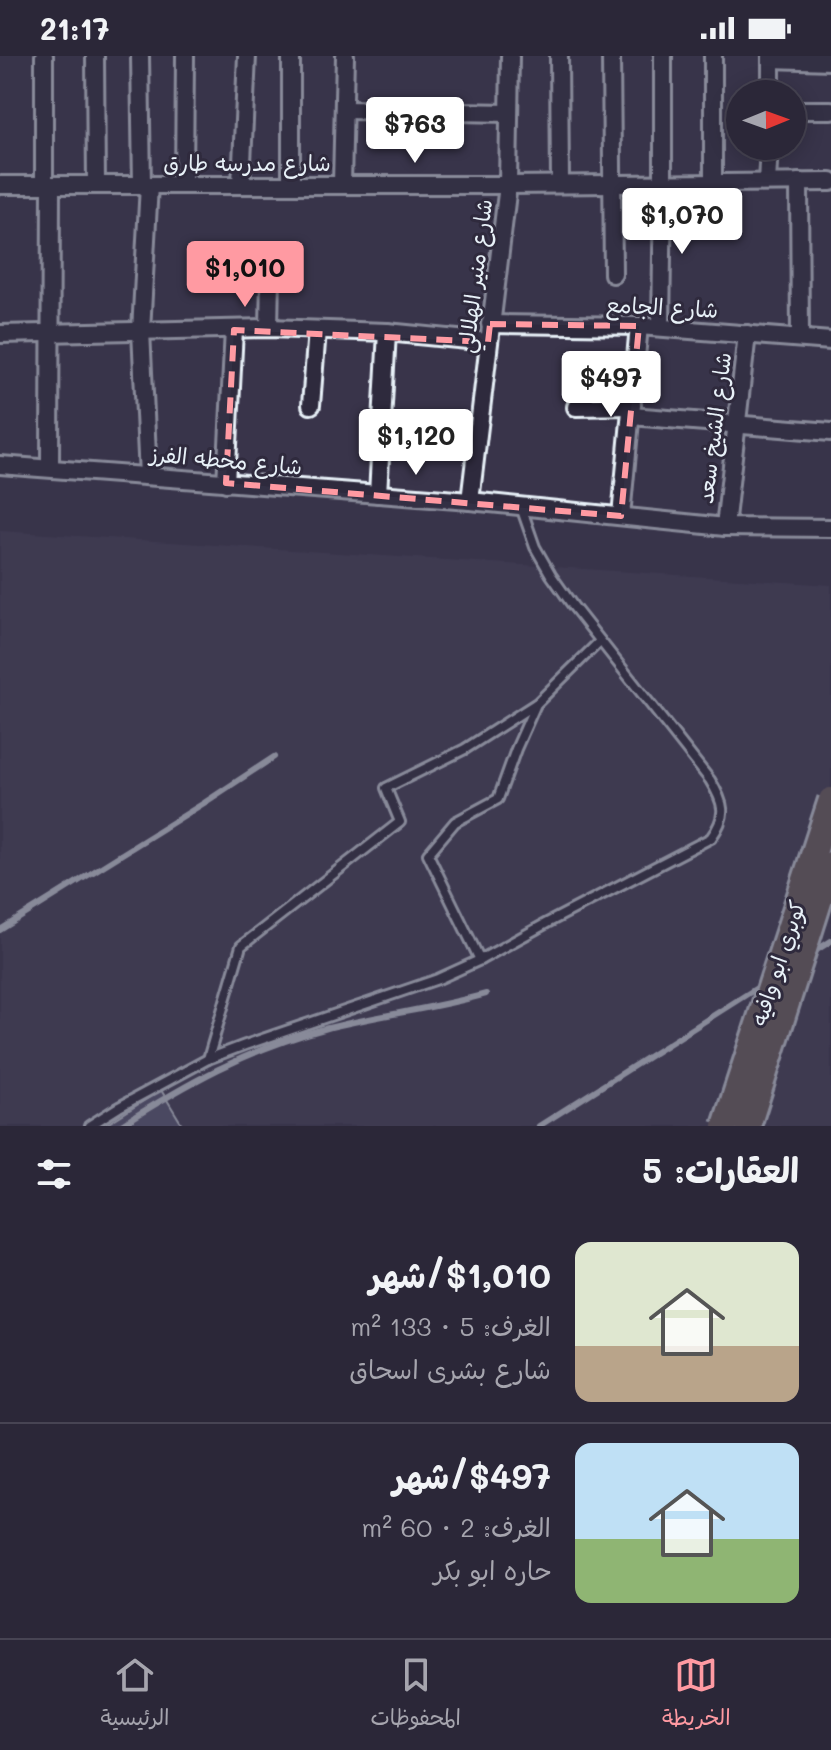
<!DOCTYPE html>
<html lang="ar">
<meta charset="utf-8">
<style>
body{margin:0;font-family:Mali,"Playpen Sans Arabic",sans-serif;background:#373343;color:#f1f3f6;direction:rtl;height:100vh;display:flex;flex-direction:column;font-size:30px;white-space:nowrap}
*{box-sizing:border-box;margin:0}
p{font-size:26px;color:#a6a5ae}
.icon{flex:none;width:44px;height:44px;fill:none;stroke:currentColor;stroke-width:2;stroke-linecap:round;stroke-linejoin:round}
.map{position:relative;height:1070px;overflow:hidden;direction:ltr}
.panel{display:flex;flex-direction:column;background:#2b2738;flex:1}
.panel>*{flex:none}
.needle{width:52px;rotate:89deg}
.buttons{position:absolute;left:726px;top:24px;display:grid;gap:16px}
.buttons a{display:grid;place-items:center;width:80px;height:80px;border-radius:50%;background:#2b2738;box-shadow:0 4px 20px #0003,0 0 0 2px #474453;font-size:40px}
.price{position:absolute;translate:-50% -68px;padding:0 18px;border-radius:8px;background:#fff;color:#222;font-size:26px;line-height:52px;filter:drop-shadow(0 2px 4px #0008)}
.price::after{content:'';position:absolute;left:50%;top:48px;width:24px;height:18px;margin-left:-12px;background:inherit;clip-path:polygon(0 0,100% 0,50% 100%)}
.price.current{background:#ff9aa2;color:#111}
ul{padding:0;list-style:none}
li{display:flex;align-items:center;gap:24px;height:200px;padding:0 32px}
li+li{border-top:2px solid #474453}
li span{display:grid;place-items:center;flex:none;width:224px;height:160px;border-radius:16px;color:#555}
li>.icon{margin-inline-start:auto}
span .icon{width:96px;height:96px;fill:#fffc;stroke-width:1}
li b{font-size:34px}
h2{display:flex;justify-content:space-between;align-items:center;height:96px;padding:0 32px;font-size:34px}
.status{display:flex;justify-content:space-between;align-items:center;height:56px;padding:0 40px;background:#2b2738;direction:ltr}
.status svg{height:22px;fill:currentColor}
.menu{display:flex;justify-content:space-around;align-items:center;height:112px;border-top:2px solid #474453;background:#2b2738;font-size:22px;color:#a6a5ae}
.menu a{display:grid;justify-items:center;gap:4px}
.menu .current{color:#ff9aa2}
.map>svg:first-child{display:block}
.built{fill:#454159}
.building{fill:#615e7c;stroke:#e8f1f8;stroke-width:2}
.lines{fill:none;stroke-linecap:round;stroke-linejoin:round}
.lane-casing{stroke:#e8f1f8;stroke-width:14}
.street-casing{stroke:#e8f1f8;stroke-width:22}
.lane{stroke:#2f2a3d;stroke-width:8}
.street{stroke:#2f2a3d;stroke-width:16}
.rail{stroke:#e8f1f8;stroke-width:6}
.primary-bridge-casing{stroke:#e8f1f8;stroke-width:30;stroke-linecap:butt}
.primary-bridge{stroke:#776864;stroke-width:24}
.marked{fill:none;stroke:#ff9aa2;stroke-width:6;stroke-dasharray:16 10;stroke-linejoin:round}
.labels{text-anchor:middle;stroke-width:6;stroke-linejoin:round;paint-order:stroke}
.street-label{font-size:22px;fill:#e8f1f8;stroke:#2f2a3d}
</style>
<div class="status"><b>21:17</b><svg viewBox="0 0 49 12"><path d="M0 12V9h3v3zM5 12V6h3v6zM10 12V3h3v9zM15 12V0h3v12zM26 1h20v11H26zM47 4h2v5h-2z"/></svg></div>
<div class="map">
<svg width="831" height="1070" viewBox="0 0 831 1070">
<rect width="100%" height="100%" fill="#39344a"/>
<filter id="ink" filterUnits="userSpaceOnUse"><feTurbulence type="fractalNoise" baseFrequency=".0125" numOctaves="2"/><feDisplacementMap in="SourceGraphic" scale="16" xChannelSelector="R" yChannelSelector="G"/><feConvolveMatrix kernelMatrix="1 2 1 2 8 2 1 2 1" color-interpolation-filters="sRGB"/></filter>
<g filter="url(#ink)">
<path class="built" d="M0,475L831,529V1070H0Z"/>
<path class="building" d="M161,1034L183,1070H104Z"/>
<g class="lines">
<g class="lane-casing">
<g id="lane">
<path d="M480,904L428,798L455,766L498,743L516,693L536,648"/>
<path d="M208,1003L241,890L400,766L386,732L465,693L537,647L600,585"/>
<path d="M89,1070L119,1051L208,1003L245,989L438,923L480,904L547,867L711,782C728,759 724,747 710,724L573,550L551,519L535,491L521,451"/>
</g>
</g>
<g class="street-casing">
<g id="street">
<path d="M44,0V129"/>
<path d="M95,0L96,129"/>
<path d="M140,0L142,129"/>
<path d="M559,0L560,128"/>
<path d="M611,0L613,218"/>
<path d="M771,0V38"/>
<path d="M771,3L831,5"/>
<path d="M345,54L509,57"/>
<path d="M792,54H831"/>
<path d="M713,126V0"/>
<path d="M767,126L769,90"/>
<path d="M799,126L800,282"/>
<path d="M241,128L247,0"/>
<path d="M342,128L345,0"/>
<path d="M0,129H508L831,126"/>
<path d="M184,129L185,0"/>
<path d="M291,129V0"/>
<path d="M490,268L639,270L831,285"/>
<path d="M661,271L663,128V0"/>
<path d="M269,272L270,220"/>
<path d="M0,278L269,272L387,276L488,286"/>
<path d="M311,349L317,274"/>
<path d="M576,351L632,350"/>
<path d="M631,360L831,376"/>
<path d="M0,409L470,445L725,471L831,472"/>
<path d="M50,412L51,129"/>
<path d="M148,420L141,275L149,129"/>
<path d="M226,427L234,274"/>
<path d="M378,438L387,276"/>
<path d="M470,445L508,129L510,0"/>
<path d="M621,460L639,270"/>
<path d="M725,471L747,278"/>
</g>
</g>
<use href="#lane" class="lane"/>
<use href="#street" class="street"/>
<g class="rail">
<path d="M0,874L204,747L274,701"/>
<path d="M120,1070C186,1028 248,993 324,973C378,959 433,953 486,938"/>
<path d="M539,1070L831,885"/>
</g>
<g class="primary-bridge-casing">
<g id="primary-bridge">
<path d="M725,1070L831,744"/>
<path d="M748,1070L831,808"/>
</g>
</g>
<use href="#primary-bridge" class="primary-bridge"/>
</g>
</g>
<path d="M0 0H831V1070H0ZM490,268L639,270L621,460L226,427L234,274L488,286Z" fill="#39344a" fill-opacity=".55" fill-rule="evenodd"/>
<path class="marked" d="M490,268L639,270L621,460L226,427L234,274L488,286Z"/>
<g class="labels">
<g class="street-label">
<text x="247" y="115">شارع مدرسه طارق</text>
<text transform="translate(475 220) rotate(-83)" y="8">شارع منير الهلالي</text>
<text transform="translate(662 251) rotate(3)" y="8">شارع الجامع</text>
<text transform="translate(714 372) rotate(-83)" y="8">شارع الشيخ سعد</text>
<text transform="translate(226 404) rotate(5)" y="8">شارع محطه الفرز</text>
<text transform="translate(778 907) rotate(-72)" y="8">كوبري ابو وافيه</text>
</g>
</g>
</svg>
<div class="buttons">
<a><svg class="needle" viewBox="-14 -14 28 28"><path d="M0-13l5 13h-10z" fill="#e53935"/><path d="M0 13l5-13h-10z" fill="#a6a5ae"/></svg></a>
</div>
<b class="price" style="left:415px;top:109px">$763</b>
<b class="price" style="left:682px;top:200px">$1,070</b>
<b class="price current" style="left:245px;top:253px">$1,010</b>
<b class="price" style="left:611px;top:363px">$497</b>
<b class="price" style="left:416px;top:421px">$1,120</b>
</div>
<section class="panel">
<h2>العقارات: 5<svg class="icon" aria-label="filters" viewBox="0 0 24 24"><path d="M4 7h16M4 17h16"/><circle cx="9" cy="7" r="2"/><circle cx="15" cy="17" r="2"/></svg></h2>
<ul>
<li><span style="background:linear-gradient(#dfe7d0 65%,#b9a48a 0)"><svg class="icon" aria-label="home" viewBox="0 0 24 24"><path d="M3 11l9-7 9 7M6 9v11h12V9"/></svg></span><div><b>$1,010/شهر</b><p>الغرف: 5 · 133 m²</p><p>شارع بشرى اسحاق</p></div></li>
<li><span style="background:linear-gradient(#bfe0f5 60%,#8fb573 0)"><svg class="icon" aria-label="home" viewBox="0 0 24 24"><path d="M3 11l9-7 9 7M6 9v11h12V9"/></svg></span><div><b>$497/شهر</b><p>الغرف: 2 · 60 m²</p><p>حاره ابو بكر</p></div></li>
</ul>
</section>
<nav class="menu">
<a class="current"><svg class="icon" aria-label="map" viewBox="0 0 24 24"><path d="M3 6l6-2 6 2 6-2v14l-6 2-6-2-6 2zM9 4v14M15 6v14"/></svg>الخريطة</a>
<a><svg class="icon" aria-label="saved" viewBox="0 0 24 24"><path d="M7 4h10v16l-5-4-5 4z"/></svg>المحفوظات</a>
<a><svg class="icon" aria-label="home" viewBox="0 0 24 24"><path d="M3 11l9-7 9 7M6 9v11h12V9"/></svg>الرئيسية</a>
</nav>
